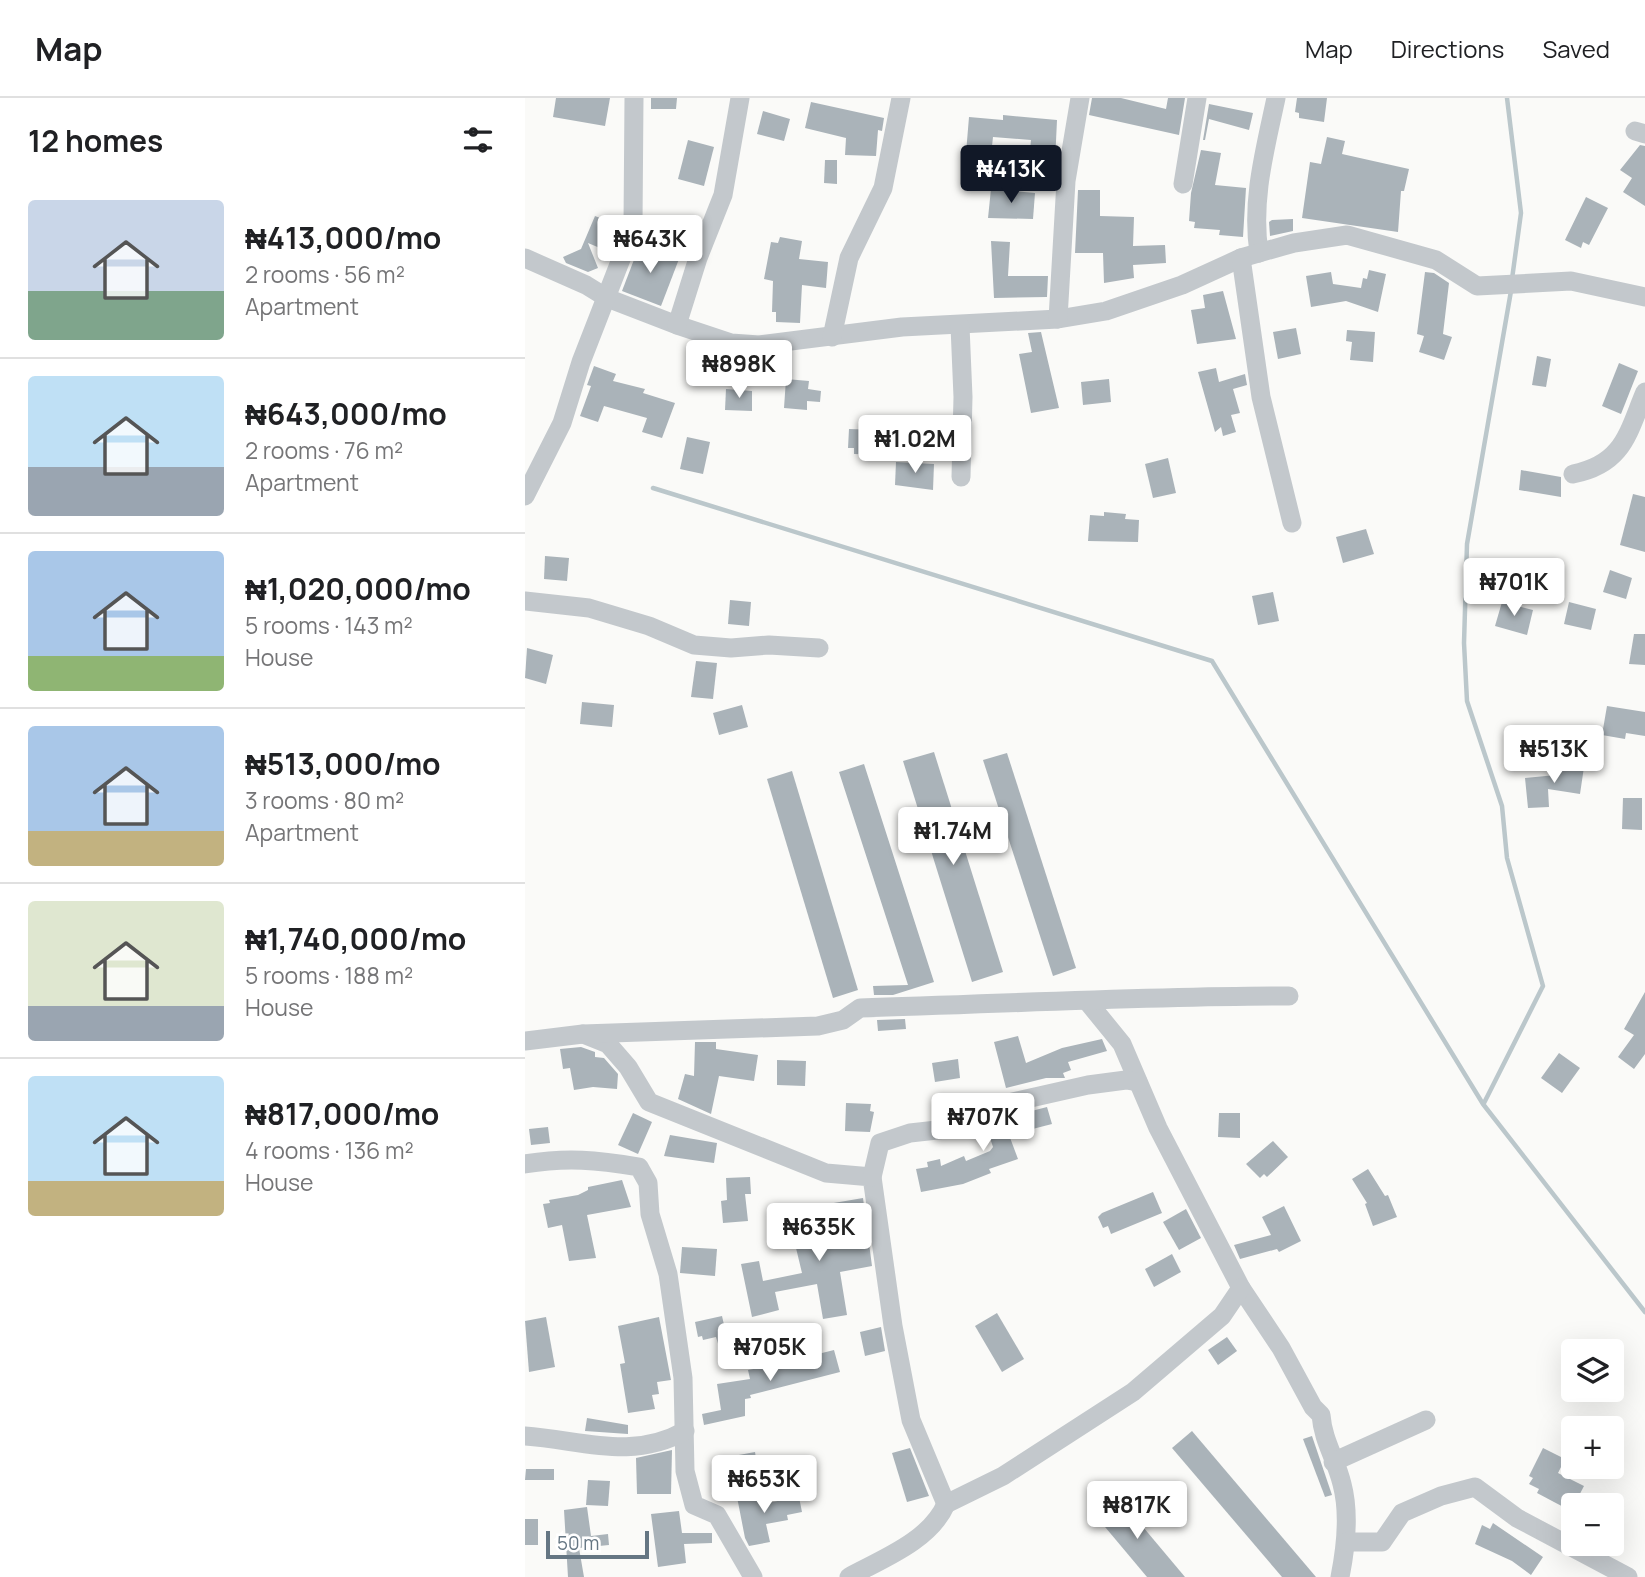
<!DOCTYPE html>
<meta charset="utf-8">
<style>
body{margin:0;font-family:Manrope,sans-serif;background:#f2f2f2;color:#202124;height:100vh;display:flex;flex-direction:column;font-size:26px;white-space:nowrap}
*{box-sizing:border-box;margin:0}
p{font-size:23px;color:#757577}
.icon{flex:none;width:38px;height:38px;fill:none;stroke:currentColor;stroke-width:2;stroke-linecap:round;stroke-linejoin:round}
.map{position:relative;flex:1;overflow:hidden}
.drawer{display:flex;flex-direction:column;background:#fff;width:525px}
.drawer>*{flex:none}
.controls{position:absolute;left:1036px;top:1241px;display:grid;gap:14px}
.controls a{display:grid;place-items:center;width:63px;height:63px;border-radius:7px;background:#fff;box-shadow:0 7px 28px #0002;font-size:35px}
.scale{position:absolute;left:21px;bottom:18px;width:103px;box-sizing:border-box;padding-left:7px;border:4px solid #657683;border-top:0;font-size:19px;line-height:24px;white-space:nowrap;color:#657683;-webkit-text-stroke:5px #fff;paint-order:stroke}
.price{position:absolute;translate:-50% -60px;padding:0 16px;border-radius:7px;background:#fff;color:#222;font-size:23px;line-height:46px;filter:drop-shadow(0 2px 4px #0008)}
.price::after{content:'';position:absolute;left:50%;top:42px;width:21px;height:16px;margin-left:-10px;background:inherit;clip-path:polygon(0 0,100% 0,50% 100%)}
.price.active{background:#111827;color:#fff}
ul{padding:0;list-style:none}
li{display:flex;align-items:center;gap:21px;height:175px;padding:0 28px}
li+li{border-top:2px solid #e0e0e0}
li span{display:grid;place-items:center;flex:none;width:196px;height:140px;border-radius:7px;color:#555}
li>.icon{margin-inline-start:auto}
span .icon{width:84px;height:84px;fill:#fffc;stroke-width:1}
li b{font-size:30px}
h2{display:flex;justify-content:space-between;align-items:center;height:84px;padding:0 28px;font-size:30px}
header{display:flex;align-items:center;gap:42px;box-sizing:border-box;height:98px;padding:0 35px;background:#fff;border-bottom:2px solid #e0e0e0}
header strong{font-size:33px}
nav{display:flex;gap:38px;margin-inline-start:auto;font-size:24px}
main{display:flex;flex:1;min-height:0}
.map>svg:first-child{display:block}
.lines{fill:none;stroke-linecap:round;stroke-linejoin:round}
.stream{stroke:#bbc7cb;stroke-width:4.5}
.building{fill:#aab3b9}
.minor{stroke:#c3c8cc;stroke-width:19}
</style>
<header>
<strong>Map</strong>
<nav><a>Map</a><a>Directions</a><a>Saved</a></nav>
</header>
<main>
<section class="drawer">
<h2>12 homes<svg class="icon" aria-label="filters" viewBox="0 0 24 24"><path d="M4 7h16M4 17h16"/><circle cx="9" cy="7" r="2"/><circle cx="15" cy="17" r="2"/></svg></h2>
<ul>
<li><span style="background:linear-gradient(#c9d6e8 65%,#7fa58c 0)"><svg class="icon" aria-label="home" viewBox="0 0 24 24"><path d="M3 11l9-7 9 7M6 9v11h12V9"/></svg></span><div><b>₦413,000/mo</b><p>2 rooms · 56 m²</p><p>Apartment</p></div></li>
<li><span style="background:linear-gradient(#bfe0f5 65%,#9aa5b1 0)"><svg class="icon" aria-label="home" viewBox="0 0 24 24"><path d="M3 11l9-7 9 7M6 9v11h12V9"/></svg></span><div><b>₦643,000/mo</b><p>2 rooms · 76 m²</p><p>Apartment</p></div></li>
<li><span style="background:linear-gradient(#a9c7e8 75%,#8fb573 0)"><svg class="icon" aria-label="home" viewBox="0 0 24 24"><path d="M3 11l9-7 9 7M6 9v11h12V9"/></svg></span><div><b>₦1,020,000/mo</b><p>5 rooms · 143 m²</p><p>House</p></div></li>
<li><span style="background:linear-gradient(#a9c7e8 75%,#c2b280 0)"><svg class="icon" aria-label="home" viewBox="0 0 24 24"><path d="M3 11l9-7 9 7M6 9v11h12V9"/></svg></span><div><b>₦513,000/mo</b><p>3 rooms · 80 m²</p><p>Apartment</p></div></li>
<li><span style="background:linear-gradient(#dfe7d0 75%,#9aa5b1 0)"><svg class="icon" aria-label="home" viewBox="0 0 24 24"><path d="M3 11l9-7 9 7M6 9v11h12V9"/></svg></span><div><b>₦1,740,000/mo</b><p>5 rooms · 188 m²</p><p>House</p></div></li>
<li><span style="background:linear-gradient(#bfe0f5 75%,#c2b280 0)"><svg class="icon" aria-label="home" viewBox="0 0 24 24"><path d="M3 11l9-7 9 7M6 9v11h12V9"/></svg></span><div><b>₦817,000/mo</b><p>4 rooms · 136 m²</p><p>House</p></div></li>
</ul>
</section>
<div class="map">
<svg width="1120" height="1479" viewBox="0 0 1120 1479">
<rect width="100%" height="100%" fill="#fafaf8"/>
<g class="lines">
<g class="stream">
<path d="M982,0L996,115L987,181"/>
<path d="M128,390L687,563L958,1006L1120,1214"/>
<path d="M959,1005L1018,888L982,760L977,708L942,603L939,545L942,446L986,193"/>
</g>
</g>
<g class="building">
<path d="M31,0H85L80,28L28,19Z"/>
<path d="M126,0H152L151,11H126Z"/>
<path d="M567,0H596L641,11L643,0H660L654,37L564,17Z"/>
<path d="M772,0H802L799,24L774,20V15L770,14Z"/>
<path d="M286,4L359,20L357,33L353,32L351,58L320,57L321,40L280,30Z"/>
<path d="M684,6L728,15L724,32L684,21L680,42H678Z"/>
<path d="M238,13L265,21L259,43L232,36Z"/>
<path d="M478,17L532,22L529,86L502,84L506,42L468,39L466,57L441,55L444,19L478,22Z"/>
<path d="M802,39L820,43L817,56L884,71L879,93H876L873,134L777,120L785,64L796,66Z"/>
<path d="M163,42L189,49L179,88L153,81Z"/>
<path d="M1115,47L1120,48V108L1098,94L1107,80L1095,72Z"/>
<path d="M676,52L696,55L690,87L721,90L718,139L694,137L695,132L669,130L670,124L664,123L666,95Z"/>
<path d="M300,62H312V86L299,85Z"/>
<path d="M466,91L510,95L508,121L463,120Z"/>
<path d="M553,92H575V118L609,119L608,148L640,147L641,165L608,167L609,180L579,185L578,155H550Z"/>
<path d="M1061,99L1083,110L1064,147L1058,144L1056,150L1040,142Z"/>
<path d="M70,118L93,127L82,153L63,145L73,170L63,174L41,165L38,159L56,151Z"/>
<path d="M768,121V133L745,138L744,124L747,122Z"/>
<path d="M255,139L277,143L274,161L303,164L301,190L277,187L275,225L251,224V214H247L248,183L239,181L246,144L253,145Z"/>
<path d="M466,143L485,144L483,178H523L522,199L469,200Z"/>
<path d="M115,146L154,161L136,208L97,193Z"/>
<path d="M844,172L861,176L853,214L821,203L786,209L781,178L806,174L808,186L836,190L838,180L842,181Z"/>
<path d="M900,174L909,175L924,185L918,236L927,239L919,262L894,254L899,238L892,236Z"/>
<path d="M698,193L711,241L672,246L666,212L680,210L678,197Z"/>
<path d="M771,230L776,256L753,261L748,234Z"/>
<path d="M822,232L850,234L848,264L825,262L827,244L821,243Z"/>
<path d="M516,234L534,310L506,315L494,256L507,254L503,235Z"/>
<path d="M1012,258L1026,261L1021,289L1007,287Z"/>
<path d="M1094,265L1113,273L1096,316L1077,308Z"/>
<path d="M69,268L91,276L88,283L120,291L118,295L150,305L137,340L117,334L122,320L79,308L73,324L55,318L66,288L62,287Z"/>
<path d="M691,270L694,284L720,276L722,287L708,291L715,315L706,317L711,334L698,338L696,329L690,334L673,274Z"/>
<path d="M261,281L284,283L283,291L296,293L295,304L282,303V312L259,310Z"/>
<path d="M584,281L586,304L558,307L556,284Z"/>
<path d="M201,291L227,293V313L200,312Z"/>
<path d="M324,331L354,332L353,339H361V357L329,356V350H323Z"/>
<path d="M162,339L185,344L178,376L155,371Z"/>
<path d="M643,360L651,395L628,400L620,366Z"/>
<path d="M371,364L409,366L408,392L370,387Z"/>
<path d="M996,372L1036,379V399L994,392Z"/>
<path d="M1108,396L1120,399V454L1095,447Z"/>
<path d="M579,414L601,416L600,421L614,422L613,444L563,443L565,417L579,418Z"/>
<path d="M841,431L849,456L818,465L811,439Z"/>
<path d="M20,458L44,460L42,483L19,481Z"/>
<path d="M1085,472L1107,480L1101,501L1078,494Z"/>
<path d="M748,494L754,523L733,527L727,498Z"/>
<path d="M205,502L226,504L224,528L203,526Z"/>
<path d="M977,504L1008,512L1002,537L970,528Z"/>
<path d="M1044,504L1071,511L1066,532L1039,526Z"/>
<path d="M1109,536H1120V567L1104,566Z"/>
<path d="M2,550L28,557L21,586L0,580Z"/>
<path d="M171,563L192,565L188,601L166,599Z"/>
<path d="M57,604L89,607L87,629L55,626Z"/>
<path d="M217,607L223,629L194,637L188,615Z"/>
<path d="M1082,608L1120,614V638L1101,635L1100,641L1077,637Z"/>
<path d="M409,654L478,874L447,884L378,663Z"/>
<path d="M482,655L551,870L528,878L458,662Z"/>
<path d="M1033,665L1059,669L1055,696L1023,691L1024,709L1003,710L1000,680L1031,677Z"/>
<path d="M339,666L409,884L368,897H349L348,888L383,887L314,674Z"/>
<path d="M267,673L333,892L308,900L242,681Z"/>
<path d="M1098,700H1117V732L1097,731Z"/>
<path d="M1120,894V956L1109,971L1093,959L1109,937L1099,931Z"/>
<path d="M380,921L381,931L353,933L352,922Z"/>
<path d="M493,938L501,965L537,950L577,941L582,953L543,964L546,972L538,975L540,980H521L481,990L469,944Z"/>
<path d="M170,944H191V951L233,957L229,983L194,978L186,1016L153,1001L160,976L169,978Z"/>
<path d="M56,949L70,954V959L79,960L93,976L92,991L68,989L49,992L45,970L38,971L35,951Z"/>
<path d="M1034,955L1055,970L1037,995L1016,980Z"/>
<path d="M433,961L435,980L410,984L407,965Z"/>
<path d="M252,962L281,963L280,988L252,987Z"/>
<path d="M321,1005L346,1006L345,1013L349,1014L345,1034L320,1033Z"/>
<path d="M522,1009L527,1026L484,1037L493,1061L464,1071L466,1075L438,1086L396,1094L391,1071L403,1069L402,1064L415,1061L416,1068L439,1058L441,1063L465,1053L468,1049L460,1025Z"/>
<path d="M108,1015L127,1024L113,1056L93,1047Z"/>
<path d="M694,1015H715V1040L693,1039Z"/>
<path d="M23,1029L25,1045L6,1047L4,1031Z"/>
<path d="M145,1037L192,1045L189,1065L139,1058Z"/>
<path d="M748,1043L763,1059L742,1079L739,1076L735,1080L721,1066Z"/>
<path d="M843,1071L860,1098L863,1097L872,1119L848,1128L840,1106L842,1105L827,1081Z"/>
<path d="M225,1079L226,1096H220L223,1123L198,1125L196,1103L202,1102L201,1080Z"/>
<path d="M97,1082L106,1109L62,1117L71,1160L44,1163L37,1127L23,1130L18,1106L25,1105L24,1102L53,1097L63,1092V1089Z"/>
<path d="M628,1094L637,1115L586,1136L583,1128L578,1130L573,1119L577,1115Z"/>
<path d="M338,1100L347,1168L315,1174L322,1217L298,1221L292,1186L250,1194L254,1212L227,1219L216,1166L234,1163L238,1183L277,1175L271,1150L303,1142L297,1107Z"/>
<path d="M759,1108L776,1143L754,1154L752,1151L715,1161L709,1147L746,1137L737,1119Z"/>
<path d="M661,1111L676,1140L654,1152L638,1124Z"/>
<path d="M157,1149L192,1151L190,1178L155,1175Z"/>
<path d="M647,1156L656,1174L629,1189L620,1171Z"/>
<path d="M472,1215L499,1261L477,1274L450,1228Z"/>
<path d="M197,1218L203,1244L216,1242L218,1254L197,1259L191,1239L178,1242L177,1238L173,1239L170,1224Z"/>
<path d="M21,1219L30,1269L4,1274L0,1223Z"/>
<path d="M134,1219L146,1282L132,1284L134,1296L127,1297L130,1311L103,1315L95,1266L100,1265L93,1228Z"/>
<path d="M356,1229L360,1253L340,1258L335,1234Z"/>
<path d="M702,1239L712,1253L693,1267L683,1252Z"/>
<path d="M309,1252L315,1274L225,1297L226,1300L220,1301V1318L179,1327L177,1316L196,1312L192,1286L225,1281L223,1272L254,1266L253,1261L267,1257L268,1260L277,1258V1260Z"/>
<path d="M62,1320L103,1327V1336L60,1333Z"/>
<path d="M667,1333L791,1479H757L647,1350Z"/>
<path d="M787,1338L807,1397L800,1399L778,1341Z"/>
<path d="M385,1350L404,1398L382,1404L367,1355Z"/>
<path d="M1018,1350L1040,1361L1033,1375L1059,1388L1046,1413L1012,1395L1014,1391L1004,1386L1008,1380L1004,1378Z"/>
<path d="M147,1352L146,1396H112L111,1360Z"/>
<path d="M230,1354L233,1372L206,1376L203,1359Z"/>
<path d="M1,1371H29V1382H0Z"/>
<path d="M63,1382L85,1383L83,1408L61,1407Z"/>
<path d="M240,1393L242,1405L274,1399L277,1414L262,1417L263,1422L241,1426L245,1444L224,1448L220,1440L212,1399Z"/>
<path d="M592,1398L660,1479H622L570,1417Z"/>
<path d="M62,1409L66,1438L83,1436L84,1447L54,1450L59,1479H43L39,1412Z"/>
<path d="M154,1413L157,1435H187V1445L159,1446L161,1465L133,1469L126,1416Z"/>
<rect x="0" y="1421" width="13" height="26"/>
<path d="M968,1425L1018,1459L1006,1477L987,1463L950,1446L957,1427L965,1431Z"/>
</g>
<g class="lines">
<g class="minor">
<path d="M1110,33L1120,36"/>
<path d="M658,86L672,0"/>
<path d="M734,155C726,102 740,52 751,0"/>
<path d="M0,160L61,187L82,200L152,227L206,245L234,247L377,229L533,221L581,213L657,187L716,160L769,145L822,137L911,162L952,188L1046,183L1120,199"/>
<path d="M716,160L736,299L767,425"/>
<path d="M533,221L541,83L555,0"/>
<path d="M152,227L173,160L198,97L215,0"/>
<path d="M435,228L438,299L436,379"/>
<path d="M307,239L324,160L358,90L376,0"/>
<path d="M1048,376C1099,366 1103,334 1120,294"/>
<path d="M0,398L37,325L56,264L105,138L108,126L109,0"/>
<path d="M0,503L64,510L124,528L169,547L206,550L244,547L294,550"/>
<path d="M562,903L597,946L633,1030L716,1190L756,1250L788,1309L796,1317C798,1343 811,1361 817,1386C825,1416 821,1449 815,1479"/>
<path d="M58,936L83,946L103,969L124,1004L301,1075L347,1079L368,1228L386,1322L421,1406L478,1378L608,1294L697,1218L716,1190"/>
<path d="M0,943L58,936L293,928L318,922L335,910C478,906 621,898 764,898"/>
<path d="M0,1066C42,1059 72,1062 114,1069L123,1085L125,1116L143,1176L158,1280L160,1373L169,1407L192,1417L228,1479"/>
<path d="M347,1079L355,1045L385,1035L421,1031L446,1017L479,1006L563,987L601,982L613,984"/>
<path d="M0,1338C57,1342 106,1363 160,1333"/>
<path d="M808,1364L901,1322"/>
<path d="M822,1444H857L877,1415L916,1398L950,1389L992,1420L1103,1479"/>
<path d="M324,1479C357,1461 405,1443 421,1406"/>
</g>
</g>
</svg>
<div class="controls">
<a><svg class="icon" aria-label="layers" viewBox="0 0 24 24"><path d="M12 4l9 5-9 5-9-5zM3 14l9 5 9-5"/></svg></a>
<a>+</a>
<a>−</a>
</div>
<div class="scale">50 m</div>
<b class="price active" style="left:486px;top:107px">₦413K</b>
<b class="price" style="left:125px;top:177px">₦643K</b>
<b class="price" style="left:214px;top:302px">₦898K</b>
<b class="price" style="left:390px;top:377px">₦1.02M</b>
<b class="price" style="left:989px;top:520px">₦701K</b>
<b class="price" style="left:1029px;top:687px">₦513K</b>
<b class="price" style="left:428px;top:769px">₦1.74M</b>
<b class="price" style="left:458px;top:1055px">₦707K</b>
<b class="price" style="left:294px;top:1165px">₦635K</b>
<b class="price" style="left:245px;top:1285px">₦705K</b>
<b class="price" style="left:239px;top:1417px">₦653K</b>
<b class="price" style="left:612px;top:1443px">₦817K</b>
</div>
</main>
